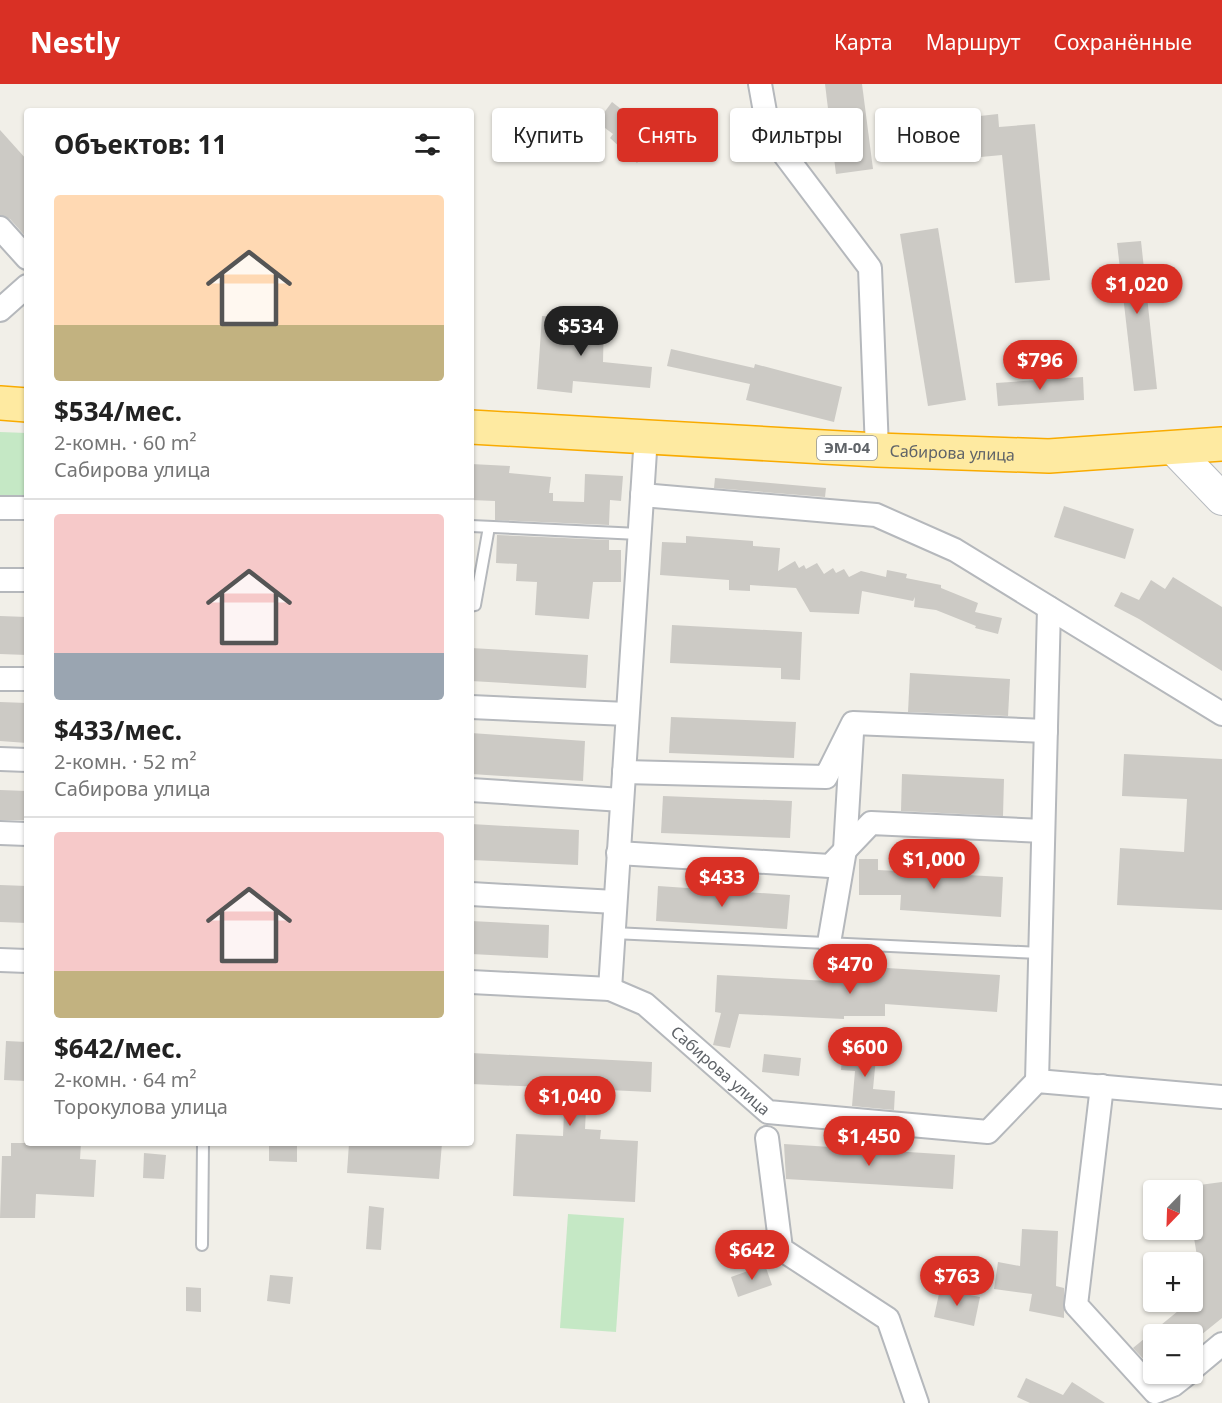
<!DOCTYPE html>
<html lang="ru">
<meta charset="utf-8">
<style>
body{margin:0;font-family:"Noto Sans",sans-serif;background:#f2f2f2;color:#222;height:100vh;display:flex;flex-direction:column;font-size:22px;white-space:nowrap}
*{box-sizing:border-box;margin:0}
p{font-size:20px;color:#767676}
.icon{flex:none;width:33px;height:33px;fill:none;stroke:currentColor;stroke-width:2;stroke-linecap:round;stroke-linejoin:round}
.map{position:relative;flex:1;overflow:hidden}
.panel{position:absolute;left:24px;top:24px;width:450px;height:1038px;display:flex;flex-direction:column;background:#fff;border-radius:6px;box-shadow:0 2px 4px #0004}
.panel>*{flex:none}
.guide{position:absolute;left:492px;top:24px;width:570px;height:54px;display:flex;gap:12px}
.needle{width:39px;rotate:203deg}
.buttons{position:absolute;left:1143px;top:1096px;display:grid;gap:12px}
.buttons a{display:grid;place-items:center;width:60px;height:60px;border-radius:6px;background:#fff;box-shadow:0 2px 4px #0004;font-size:30px}
.price{position:absolute;translate:-50% -51px;padding:0 14px;border-radius:21px;background:#d93025;color:#fff;font-size:20px;line-height:39px;filter:drop-shadow(0 2px 3px #0008)}
.price::after{content:'';position:absolute;left:50%;top:36px;width:18px;height:14px;margin-left:-9px;background:inherit;clip-path:polygon(0 0,100% 0,50% 100%)}
.price.selected{background:#222;color:#fff}
ul{padding:0;list-style:none}
li{display:grid;align-content:center;gap:12px;height:318px;padding:0 30px}
li+li{border-top:2px solid #e0e0e0}
li span{display:grid;place-items:center;height:186px;border-radius:6px;color:#555}
li>.icon{margin-inline-start:auto}
span .icon{width:108px;height:108px;fill:#fffc;stroke-width:1}
li b{font-size:26px}
h2{display:flex;justify-content:space-between;align-items:center;height:72px;padding:0 30px;font-size:26px}
.chip{padding:0 21px;border-radius:6px;background:#fff;box-shadow:0 2px 4px #0004;font-size:21px;line-height:54px}
.chip.selected{background:#d93025;color:#fff}
header{display:flex;align-items:center;gap:36px;box-sizing:border-box;height:84px;padding:0 30px;background:#d93025;color:#fff}
header strong{font-size:28px}
nav{display:flex;gap:33px;margin-inline-start:auto;font-size:21px}
.map>svg:first-child{display:block}
.green{fill:#c5e8c5}
.building{fill:#cccac5}
.lines{fill:none;stroke-linecap:round;stroke-linejoin:round}
.service-casing{stroke:#b5b8bc;stroke-width:14}
.minor-casing{stroke:#b5b8bc;stroke-width:26}
.secondary-casing{stroke:#b6babf;stroke-width:34}
.trunk-casing{stroke:#f9ab00;stroke-width:36}
.service{stroke:#fff;stroke-width:10}
.minor{stroke:#fff;stroke-width:22}
.secondary{stroke:#fff;stroke-width:32}
.trunk{stroke:#feeaa1;stroke-width:33}
.labels{text-anchor:middle;stroke-width:6;stroke-linejoin:round;paint-order:stroke}
.shield{fill:#fff;stroke:#8f9295;stroke-width:1.5}
.shield-label{font-size:15px;font-weight:bold;fill:#5f6368}
.street-label{font-size:16px;fill:#5f6368;stroke:#fff}
</style>
<header>
<strong>Nestly</strong>
<nav><a>Карта</a><a>Маршрут</a><a>Сохранённые</a></nav>
</header>
<div class="map">
<svg width="1222" height="1319" viewBox="0 0 1222 1319">
<rect width="100%" height="100%" fill="#f1efe8"/>
<g class="green">
<path d="M0,348L27,349V416L0,415Z"/>
<path d="M568,1130L624,1134L616,1248L560,1244Z"/>
</g>
<g class="building">
<path d="M825,0H862L873,85L836,90Z"/>
<path d="M612,18L630,32L632,30L659,55L637,79L610,54L613,50L597,38Z"/>
<path d="M998,30L999,43L1035,40L1050,196L1015,199L1002,71L938,77L934,37Z"/>
<path d="M0,46L27,76V154L10,135L0,131Z"/>
<path d="M938,144L966,316L928,322L900,150Z"/>
<path d="M1141,157L1157,305L1134,307L1117,159Z"/>
<path d="M542,232L604,235L603,278L652,283L650,304L573,297L572,309L537,305Z"/>
<path d="M671,265L754,284L755,280L842,303L834,338L746,316L750,300L667,282Z"/>
<path d="M1083,293L1084,316L998,322L996,299Z"/>
<path d="M471,380L510,382L509,389L551,393L549,409H553V417L584,418L585,390L623,392L621,417L610,416L609,441L495,436V417L471,416Z"/>
<path d="M715,394L826,404L825,413L714,404Z"/>
<path d="M1064,422L1134,445L1125,475L1054,453Z"/>
<path d="M497,451L609,456V466H621V498H593L589,535L535,531L537,498L516,497L517,480L496,479Z"/>
<path d="M686,452L753,457V462L780,464L778,487L795,477L799,484L804,481L806,485L817,479L824,490L833,484L836,489L844,485L849,493L861,487L886,493L887,486L907,490L906,494L941,501V504L978,519L975,528L1002,534L998,550L975,544L976,542L936,526L914,523L915,513L913,517L862,507L859,530L810,528L796,504L750,501V507L729,506V496L660,491L662,458L686,459Z"/>
<path d="M1173,493L1222,523V587L1139,535L1114,522L1121,508L1139,516L1151,496L1165,505Z"/>
<path d="M0,532L27,533V571L0,570Z"/>
<path d="M672,541L802,548L800,596L781,595V584L670,579Z"/>
<path d="M471,564L588,571L586,604L471,597Z"/>
<path d="M910,589L1010,595L1008,632L908,628Z"/>
<path d="M0,618L27,619V659L0,657Z"/>
<path d="M671,633L796,638L794,674L669,669Z"/>
<path d="M471,649L585,657L583,697L471,690Z"/>
<path d="M1124,670L1222,675V826L1117,821L1120,764L1184,768L1187,715L1122,712Z"/>
<path d="M902,690L1004,695L1003,732L901,727Z"/>
<path d="M0,706L27,707V736H0Z"/>
<path d="M663,712L792,717L790,754L661,749Z"/>
<path d="M471,740L579,746L578,781L471,776Z"/>
<path d="M859,775H878V786L1003,793L1001,833L900,826L901,811H859Z"/>
<path d="M0,801L27,802V839L0,838Z"/>
<path d="M658,802L790,811L787,845L656,837Z"/>
<path d="M471,837L549,841L548,874L471,870Z"/>
<path d="M867,875L887,876V884L1000,891L997,928L885,920V932H844V935L739,930L730,964L713,961L721,929L715,928L717,891L867,899Z"/>
<path d="M6,957L27,958V997L4,996Z"/>
<path d="M843,959L877,963L873,1005L895,1007L894,1026L852,1022L855,987L841,986Z"/>
<path d="M471,969L652,978L651,1008L587,1005L585,1045L601,1046L600,1055L638,1057L635,1118L513,1112L516,1050L563,1052L565,1004L471,1000Z"/>
<path d="M764,970L801,974L799,992L762,988Z"/>
<path d="M11,1059H81L80,1075L96,1076L94,1113L36,1110L35,1134H0L2,1072H11Z"/>
<path d="M269,1059H297V1078L269,1077Z"/>
<path d="M349,1059H442L439,1095L347,1089Z"/>
<path d="M784,1060L955,1071L953,1105L786,1095Z"/>
<path d="M144,1069L166,1071L164,1095L143,1094Z"/>
<path d="M1222,1098V1234L1201,1251H1154V1286L1133,1264L1189,1218H1192L1199,1210L1202,1202L1192,1142V1102Z"/>
<path d="M369,1122L384,1124L381,1166L366,1165Z"/>
<path d="M1022,1145L1058,1147L1056,1202L1064,1204V1234L1029,1227L1032,1210L994,1205L998,1178L1020,1182Z"/>
<path d="M765,1181L772,1201L738,1213L731,1193Z"/>
<path d="M270,1191L293,1193L290,1220L267,1217Z"/>
<path d="M186,1203L201,1204V1228L186,1227Z"/>
<path d="M940,1205L980,1213L974,1242L934,1233Z"/>
<path d="M1026,1294L1063,1311L1072,1298L1105,1319H1030L1017,1313Z"/>
</g>
<g class="lines">
<g class="service-casing">
<g id="service">
<path d="M471,442L639,450"/>
<path d="M471,522L475,521L489,443"/>
<path d="M613,849L1040,869"/>
<path d="M202,1161L203,1059"/>
</g>
</g>
<g class="minor-casing">
<g id="minor">
<path d="M760,0L769,50L870,184L877,366"/>
<path d="M0,144L27,174"/>
<path d="M0,226L27,202"/>
<path d="M642,411L876,431L955,466L1222,630"/>
<path d="M0,424H27"/>
<path d="M0,496H27"/>
<path d="M0,595H27"/>
<path d="M471,623L627,630"/>
<path d="M0,675L27,676"/>
<path d="M624,688L826,693L853,639L1046,647"/>
<path d="M471,706L622,716"/>
<path d="M0,749L27,750"/>
<path d="M618,769L830,782L871,739L1043,747"/>
<path d="M471,810L615,818"/>
<path d="M829,859L845,766L852,649"/>
<path d="M0,876L27,877"/>
<path id="s1" d="M471,898L610,905L645,920L768,1028L988,1048L1037,997L1222,1013"/>
<path d="M610,905L646,352"/>
<path d="M1037,997L1049,524"/>
<path d="M1102,1002L1076,1221L1155,1308L1173,1301L1187,1290"/>
<path d="M767,1054L781,1165L888,1235L917,1319"/>
<path d="M1192,1285L1222,1260"/>
</g>
</g>
<g class="secondary-casing">
<path id="secondary" d="M1174,365L1222,415"/>
</g>
<g class="trunk-casing">
<g id="trunk">
<path d="M0,319L27,321"/>
<path id="s2" d="M471,343L877,366L1049,372L1222,360"/>
</g>
</g>
<use href="#service" class="service"/>
<use href="#minor" class="minor"/>
<use href="#secondary" class="secondary"/>
<use href="#trunk" class="trunk"/>
</g>
<g class="labels">
<rect class="shield" x="817" y="352" width="60" height="24" rx="4.5"/>
<g class="shield-label">
<text x="847" y="369">ЭМ-04</text>
</g>
<g class="street-label">
<text dy="6" stroke="none"><textPath href="#s2" startOffset="482">Сабирова улица</textPath></text>
<text dy="6" stroke="none"><textPath href="#s1" startOffset="278">Сабирова улица</textPath></text>
</g>
</g>
</svg>
<div class="buttons">
<a><svg class="needle" viewBox="-14 -14 28 28"><path d="M0-13l5 13h-10z" fill="#e53935"/><path d="M0 13l5-13h-10z" fill="#767676"/></svg></a>
<a>+</a>
<a>−</a>
</div>
<b class="price" style="left:1137px;top:231px">$1,020</b>
<b class="price selected" style="left:581px;top:273px">$534</b>
<b class="price" style="left:1040px;top:307px">$796</b>
<b class="price" style="left:934px;top:806px">$1,000</b>
<b class="price" style="left:722px;top:824px">$433</b>
<b class="price" style="left:850px;top:911px">$470</b>
<b class="price" style="left:865px;top:994px">$600</b>
<b class="price" style="left:570px;top:1043px">$1,040</b>
<b class="price" style="left:869px;top:1083px">$1,450</b>
<b class="price" style="left:752px;top:1197px">$642</b>
<b class="price" style="left:957px;top:1223px">$763</b>
<div class="guide">
<a class="chip">Купить</a>
<a class="chip selected">Снять</a>
<a class="chip">Фильтры</a>
<a class="chip">Новое</a>
</div>
<section class="panel">
<h2>Объектов: 11<svg class="icon" aria-label="filters" viewBox="0 0 24 24"><path d="M4 7h16M4 17h16"/><circle cx="9" cy="7" r="2"/><circle cx="15" cy="17" r="2"/></svg></h2>
<ul>
<li><span style="background:linear-gradient(#ffd9b3 70%,#c2b280 0)"><svg class="icon" aria-label="home" viewBox="0 0 24 24"><path d="M3 11l9-7 9 7M6 9v11h12V9"/></svg></span><div><b>$534/мес.</b><p>2-комн. · 60 m²</p><p>Сабирова улица</p></div></li>
<li><span style="background:linear-gradient(#f6c9c9 75%,#9aa5b1 0)"><svg class="icon" aria-label="home" viewBox="0 0 24 24"><path d="M3 11l9-7 9 7M6 9v11h12V9"/></svg></span><div><b>$433/мес.</b><p>2-комн. · 52 m²</p><p>Сабирова улица</p></div></li>
<li><span style="background:linear-gradient(#f6c9c9 75%,#c2b280 0)"><svg class="icon" aria-label="home" viewBox="0 0 24 24"><path d="M3 11l9-7 9 7M6 9v11h12V9"/></svg></span><div><b>$642/мес.</b><p>2-комн. · 64 m²</p><p>Торокулова улица</p></div></li>
</ul>
</section>
</div>
